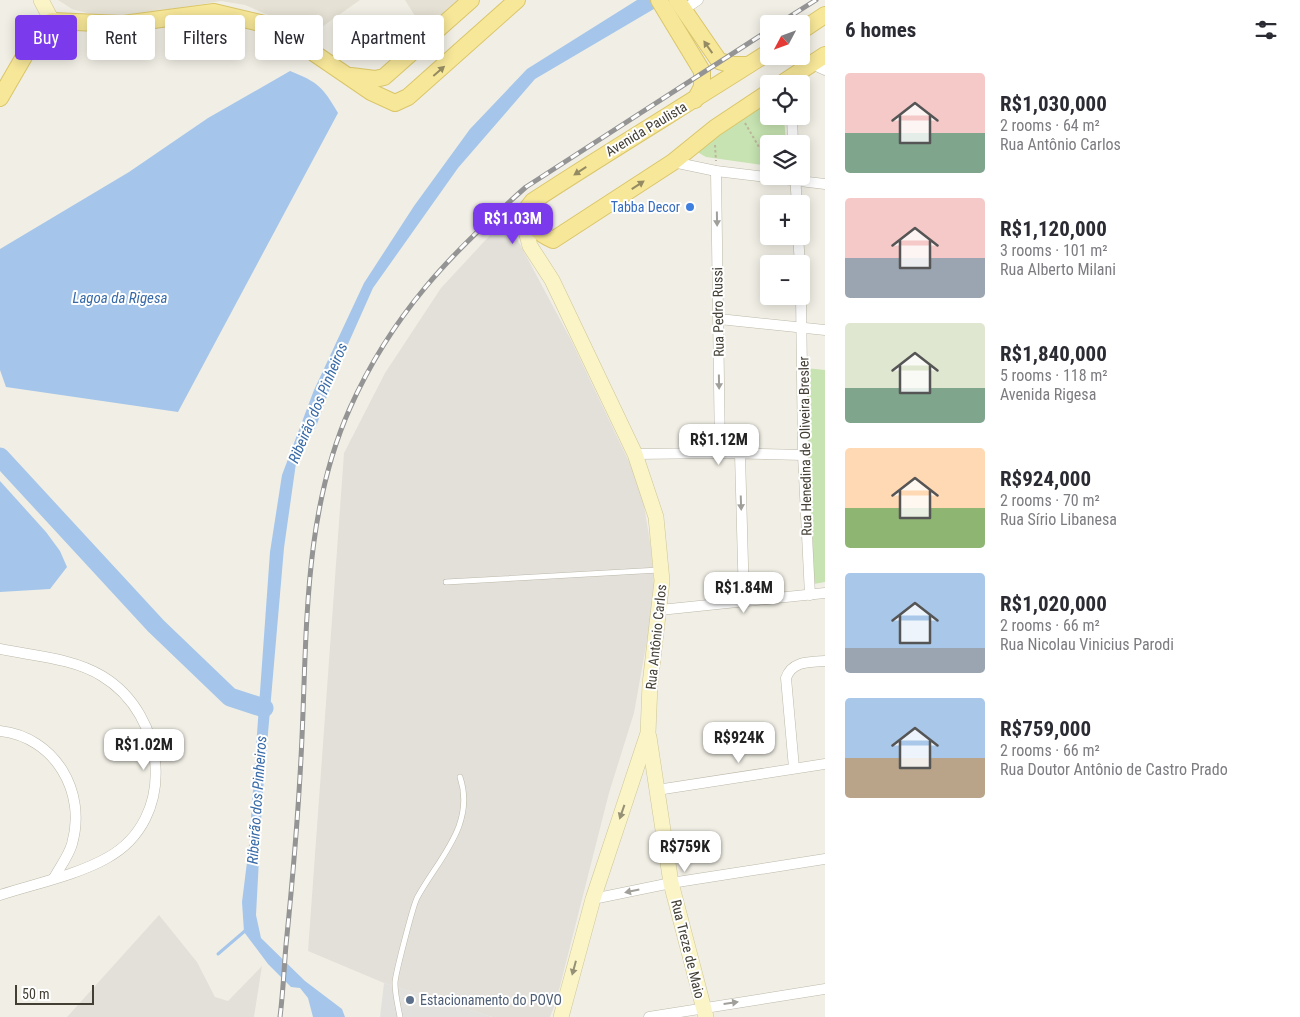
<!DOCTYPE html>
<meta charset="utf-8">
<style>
body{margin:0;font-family:"Roboto Condensed",sans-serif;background:#f2f2f3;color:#2b2b33;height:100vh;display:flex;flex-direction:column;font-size:19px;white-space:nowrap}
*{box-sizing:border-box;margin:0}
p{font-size:16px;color:#7c7c81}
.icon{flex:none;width:28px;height:28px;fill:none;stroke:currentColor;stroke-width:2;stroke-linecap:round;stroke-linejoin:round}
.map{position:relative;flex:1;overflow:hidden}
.drawer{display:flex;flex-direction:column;background:#fff;width:475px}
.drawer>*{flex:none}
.guide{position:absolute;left:15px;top:15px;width:475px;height:45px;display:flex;gap:10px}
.needle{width:32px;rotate:229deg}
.buttons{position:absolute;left:760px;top:15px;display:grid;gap:10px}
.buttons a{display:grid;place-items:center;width:50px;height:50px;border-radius:5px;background:#fff;box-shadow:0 2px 12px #0003;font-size:25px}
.scale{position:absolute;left:15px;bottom:12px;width:79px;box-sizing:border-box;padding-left:5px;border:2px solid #433f35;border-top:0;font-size:14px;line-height:18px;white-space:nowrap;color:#433f35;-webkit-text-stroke:4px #fff;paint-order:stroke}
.price{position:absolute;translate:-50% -42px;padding:0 11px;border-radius:10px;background:#fff;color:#222;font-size:16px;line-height:32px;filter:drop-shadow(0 1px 2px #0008)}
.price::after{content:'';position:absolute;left:50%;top:30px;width:15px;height:11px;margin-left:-8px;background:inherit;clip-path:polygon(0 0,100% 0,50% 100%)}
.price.selected{background:#7c3aed;color:#fff}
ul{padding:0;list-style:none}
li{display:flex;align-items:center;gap:15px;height:125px;padding:0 20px}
li span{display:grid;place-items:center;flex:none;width:140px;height:100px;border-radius:5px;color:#555}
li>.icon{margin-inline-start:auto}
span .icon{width:60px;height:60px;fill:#fffc;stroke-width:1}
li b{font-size:21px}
h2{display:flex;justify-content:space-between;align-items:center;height:60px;padding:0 20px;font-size:21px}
.chip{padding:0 18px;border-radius:5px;background:#fff;box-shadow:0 2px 12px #0003;font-size:18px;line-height:45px}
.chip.selected{background:#7c3aed;color:#fff}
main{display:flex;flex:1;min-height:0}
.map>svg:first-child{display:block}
.residential{fill:#e5e1d4}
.industrial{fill:#e3e0da}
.green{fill:#c6e3b1}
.parking{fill:#e2e1dd}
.water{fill:#a5c6ea}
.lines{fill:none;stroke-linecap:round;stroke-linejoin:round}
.stream{stroke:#a5c6ea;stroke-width:3}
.river{stroke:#a5c6ea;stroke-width:19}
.lane-casing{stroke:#bcb8a9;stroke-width:6}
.street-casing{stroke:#bcb8a9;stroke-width:11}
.secondary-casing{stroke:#cec697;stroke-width:16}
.primary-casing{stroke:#dac66a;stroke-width:18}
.path{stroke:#bdb59b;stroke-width:2;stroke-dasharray:2.5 2.5;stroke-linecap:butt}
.lane{stroke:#fff;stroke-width:5}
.street{stroke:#fff;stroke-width:10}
.secondary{stroke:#faf4c6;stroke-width:15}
.primary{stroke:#f7e799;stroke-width:16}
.rail-casing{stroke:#949494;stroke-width:5}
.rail{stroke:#fff;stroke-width:3;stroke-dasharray:9;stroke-linecap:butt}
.oneway{fill:#948b62}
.oneway2{fill:#a19f9a}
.oneway3{fill:#959076}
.shop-dot{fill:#3f7fe0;stroke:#fff;stroke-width:2}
.service-dot{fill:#5c6f8a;stroke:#fff;stroke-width:2}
.labels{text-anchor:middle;stroke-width:4;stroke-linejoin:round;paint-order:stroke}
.street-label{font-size:14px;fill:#433f35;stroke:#fff}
.shop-label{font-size:14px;fill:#366cbe;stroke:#fff;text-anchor:end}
.service-label{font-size:14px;fill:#4e5e75;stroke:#fff;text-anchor:start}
.water-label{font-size:15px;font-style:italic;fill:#376aa7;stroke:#fff}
</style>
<main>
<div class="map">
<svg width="825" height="1017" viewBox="0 0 825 1017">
<rect width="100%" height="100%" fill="#f1efe5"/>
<g class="residential">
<path d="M58,0H360L312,34L245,5L221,1L154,12L102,17L72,9Z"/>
<path d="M405,0H464L427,35Z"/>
</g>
<g class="industrial">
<path d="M506,218L571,340L641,487L651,548L655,596L634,713L609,793L556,1002L550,1017H492L384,983L308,951L344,453L385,373L441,288Z"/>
<path d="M159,915L197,962L215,997L228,1001L262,966L254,1017H67Z"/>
</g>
<g class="green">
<path d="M769,100V116H784L786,144H769V166L706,157L699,153L697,146Z"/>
<path d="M806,368L825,370V582L814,584Z"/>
</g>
<path class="parking" d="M384,983L492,1017H380Z"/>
<g class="water">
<path d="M637,0H656L659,6L535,79L458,168L373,288L336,371L317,424L296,463L284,548L262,803L256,915L261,938L305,981L342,1009L345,1017H313L308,998L300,988L291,987L268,964L244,932L242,902L249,846L270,552L282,475L314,390L364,283L414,206L470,129L527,69Z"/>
<path d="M290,71C318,82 323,87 338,113L178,412L6,387L0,370V249L129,172L208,118Z"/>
<path d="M0,481L46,532L60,551L67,567L50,589L0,592Z"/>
</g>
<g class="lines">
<path class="stream" d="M218,954L246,930"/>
<path class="river" d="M0,457L156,626L230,697L264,708"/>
<g class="lane-casing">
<g id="lane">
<path d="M446,582L659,570"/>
<path d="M400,1017C398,1006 395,994 395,983C395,975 413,906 417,898C438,859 476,825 460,777"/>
</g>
</g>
<g class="street-casing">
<g id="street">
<path d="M683,10L698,0"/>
<path d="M812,64L825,70"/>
<path d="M792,116L793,144"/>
<path d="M673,162L716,171L825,184"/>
<path d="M716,171L720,453"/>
<path d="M795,176L797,204"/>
<path d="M798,236L800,264"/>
<path d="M801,296L803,455L810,595"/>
<path d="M719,319L825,330"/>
<path d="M635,454L720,453L803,455"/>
<path d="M740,454L744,601"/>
<path d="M660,610L825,593"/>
<path d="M0,649C33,656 73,658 102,676C167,715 178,819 107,858C77,875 34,884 0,895"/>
<path d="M0,731C55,737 87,792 72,844C69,855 60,867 54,878"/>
<path d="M794,768L786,678C792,661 809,662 825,661"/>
<path d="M657,790L825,764"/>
<path d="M593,899L671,883L825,859"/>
<path d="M649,1017L825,989"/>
</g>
</g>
<g class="secondary-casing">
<g id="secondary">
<path d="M41,0L52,21"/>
<path d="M526,210L524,224L530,246L552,280L635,454L656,517L662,581L650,684L648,733L593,899L561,1017"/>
<path d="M649,737L671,883L706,1017"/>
</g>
</g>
<g class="primary-casing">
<g id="primary">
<path d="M659,0L702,71V87L695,100"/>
<path d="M677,0L719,61L733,65H748"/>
<path d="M801,31L825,15"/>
<path d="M769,52C691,102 611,150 533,201L526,210C532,226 537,233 553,240L673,162L715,128L769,92"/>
<path d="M351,76L375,79L384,77L471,0"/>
<path d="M781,84L825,55"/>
<path d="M0,98L40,29L52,21L123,24L214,12L269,25L286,34L371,92L395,103L408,97L517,0"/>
</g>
</g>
<g class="path">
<path d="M745,123L759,147"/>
<path d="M715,145L716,161"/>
</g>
<use href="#lane" class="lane"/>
<use href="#street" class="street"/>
<use href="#secondary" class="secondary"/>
<use href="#primary" class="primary"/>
<g class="rail-casing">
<g id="rail">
<path d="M778,24L816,0"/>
<path d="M280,1017C283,993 284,969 286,945C293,876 299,807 302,737C307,627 304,511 350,408C392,314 451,253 526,187L769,30"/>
</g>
</g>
<use href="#rail" class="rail"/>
</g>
<defs><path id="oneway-solid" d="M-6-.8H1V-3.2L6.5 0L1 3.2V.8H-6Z" transform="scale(1.25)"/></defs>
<g class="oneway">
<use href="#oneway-solid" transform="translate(708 47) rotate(-125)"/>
<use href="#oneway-solid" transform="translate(439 71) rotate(-41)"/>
<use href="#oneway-solid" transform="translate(580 171) rotate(147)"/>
<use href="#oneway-solid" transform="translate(638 185) rotate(-33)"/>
</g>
<g class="oneway2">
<use href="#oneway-solid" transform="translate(717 219) rotate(89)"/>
<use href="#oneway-solid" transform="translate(719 382) rotate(89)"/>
<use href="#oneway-solid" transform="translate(741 503) rotate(88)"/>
<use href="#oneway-solid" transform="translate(632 891) rotate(168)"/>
<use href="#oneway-solid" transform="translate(731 1003) rotate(-8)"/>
</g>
<g class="oneway3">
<use href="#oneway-solid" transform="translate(622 812) rotate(109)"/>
<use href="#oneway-solid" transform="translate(574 968) rotate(105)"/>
</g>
<circle class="shop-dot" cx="690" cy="207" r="5"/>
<circle class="service-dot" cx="410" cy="1000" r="5"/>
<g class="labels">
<g class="street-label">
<text transform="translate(646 129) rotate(-31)" y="5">Avenida Paulista</text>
<text transform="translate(718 312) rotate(-91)" y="5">Rua Pedro Russi</text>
<text transform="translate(805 446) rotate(-91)" y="5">Rua Henedina de Oliveira Bresler</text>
<text transform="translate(656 637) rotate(-84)" y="5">Rua Antônio Carlos</text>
<text transform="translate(688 949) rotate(76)" y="5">Rua Treze de Maio</text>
</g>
<g class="shop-label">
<text x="680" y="212">Tabba Decor</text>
</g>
<g class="service-label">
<text x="420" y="1005">Estacionamento do POVO</text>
</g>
<g class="water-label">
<text x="120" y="303">Lagoa da Rigesa</text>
<text transform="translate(318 403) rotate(-67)" y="5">Ribeirão dos Pinheiros</text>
<text transform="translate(257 800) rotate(-86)" y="5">Ribeirão dos Pinheiros</text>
</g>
</g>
</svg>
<div class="buttons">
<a><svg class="needle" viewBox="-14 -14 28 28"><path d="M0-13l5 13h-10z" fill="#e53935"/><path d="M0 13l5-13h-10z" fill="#7c7c81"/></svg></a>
<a><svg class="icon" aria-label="locate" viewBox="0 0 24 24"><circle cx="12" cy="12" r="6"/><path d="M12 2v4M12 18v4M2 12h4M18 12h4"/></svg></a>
<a><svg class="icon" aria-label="layers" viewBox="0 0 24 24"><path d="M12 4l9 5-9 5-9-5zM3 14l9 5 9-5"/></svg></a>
<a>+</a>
<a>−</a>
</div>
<div class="scale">50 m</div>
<b class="price selected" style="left:513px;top:245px">R$1.03M</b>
<b class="price" style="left:719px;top:466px">R$1.12M</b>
<b class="price" style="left:744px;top:614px">R$1.84M</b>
<b class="price" style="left:739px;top:764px">R$924K</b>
<b class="price" style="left:144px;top:771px">R$1.02M</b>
<b class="price" style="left:685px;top:873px">R$759K</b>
<div class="guide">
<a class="chip selected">Buy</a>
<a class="chip">Rent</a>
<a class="chip">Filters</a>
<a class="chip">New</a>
<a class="chip">Apartment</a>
</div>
</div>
<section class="drawer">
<h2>6 homes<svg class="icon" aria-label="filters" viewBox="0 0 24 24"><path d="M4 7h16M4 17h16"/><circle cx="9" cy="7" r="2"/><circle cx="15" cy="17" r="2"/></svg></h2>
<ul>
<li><span style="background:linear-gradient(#f6c9c9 60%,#7fa58c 0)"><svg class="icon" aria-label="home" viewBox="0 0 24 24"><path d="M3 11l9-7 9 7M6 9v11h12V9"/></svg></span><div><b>R$1,030,000</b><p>2 rooms · 64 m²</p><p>Rua Antônio Carlos</p></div></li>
<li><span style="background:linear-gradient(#f6c9c9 60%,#9aa5b1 0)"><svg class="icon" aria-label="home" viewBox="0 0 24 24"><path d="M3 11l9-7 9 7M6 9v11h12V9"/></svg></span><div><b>R$1,120,000</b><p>3 rooms · 101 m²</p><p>Rua Alberto Milani</p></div></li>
<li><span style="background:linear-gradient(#dfe7d0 65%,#7fa58c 0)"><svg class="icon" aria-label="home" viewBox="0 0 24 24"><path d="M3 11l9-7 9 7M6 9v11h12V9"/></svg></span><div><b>R$1,840,000</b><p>5 rooms · 118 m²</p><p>Avenida Rigesa</p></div></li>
<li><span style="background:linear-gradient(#ffd9b3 60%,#8fb573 0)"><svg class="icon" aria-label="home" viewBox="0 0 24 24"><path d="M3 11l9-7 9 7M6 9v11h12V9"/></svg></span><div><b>R$924,000</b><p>2 rooms · 70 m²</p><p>Rua Sírio Libanesa</p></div></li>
<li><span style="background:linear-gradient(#a9c7e8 75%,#9aa5b1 0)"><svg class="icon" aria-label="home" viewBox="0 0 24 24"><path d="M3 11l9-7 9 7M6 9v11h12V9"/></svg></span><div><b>R$1,020,000</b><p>2 rooms · 66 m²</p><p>Rua Nicolau Vinicius Parodi</p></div></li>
<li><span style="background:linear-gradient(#a9c7e8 60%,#b9a48a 0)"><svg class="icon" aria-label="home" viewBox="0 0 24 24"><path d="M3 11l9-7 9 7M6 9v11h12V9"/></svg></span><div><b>R$759,000</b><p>2 rooms · 66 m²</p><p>Rua Doutor Antônio de Castro Prado</p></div></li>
</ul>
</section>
</main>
